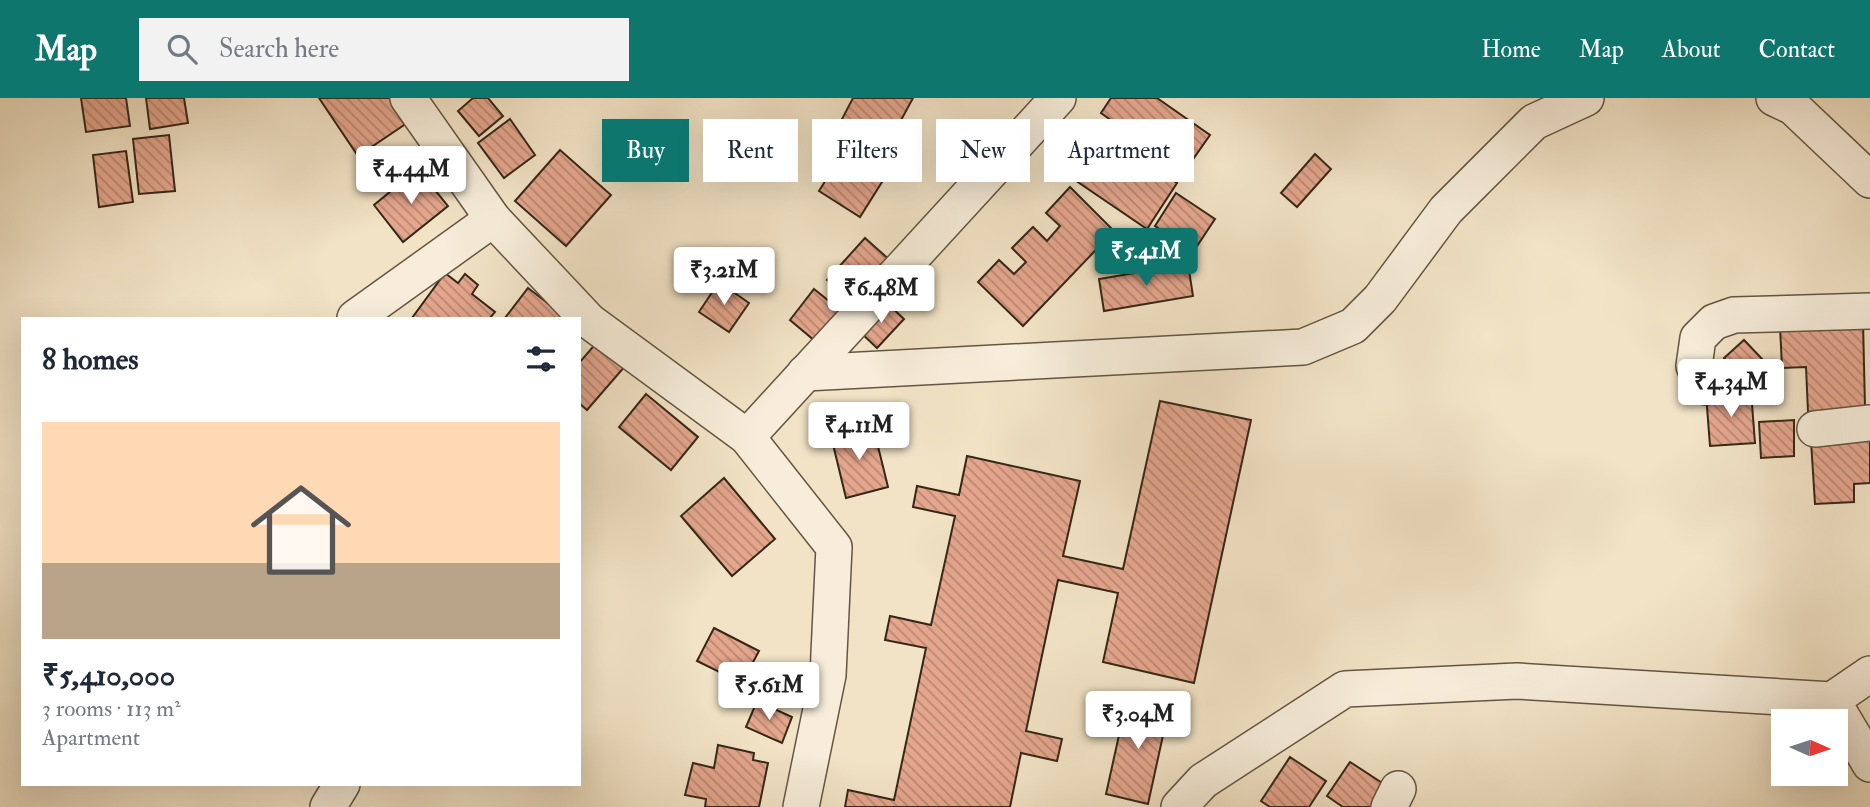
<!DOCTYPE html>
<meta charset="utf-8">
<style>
body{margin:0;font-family:"IM FELL Double Pica",serif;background:#f2f2f3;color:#1f2937;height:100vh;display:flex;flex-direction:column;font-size:26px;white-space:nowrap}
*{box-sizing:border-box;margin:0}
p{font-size:23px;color:#747a83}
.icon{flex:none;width:38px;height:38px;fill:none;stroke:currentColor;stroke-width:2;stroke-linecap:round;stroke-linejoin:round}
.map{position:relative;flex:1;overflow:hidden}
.panel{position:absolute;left:21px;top:219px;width:560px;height:469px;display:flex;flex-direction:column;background:#fff;border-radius:0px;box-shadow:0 7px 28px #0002}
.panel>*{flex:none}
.top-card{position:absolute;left:602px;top:21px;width:665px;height:63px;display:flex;gap:14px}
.needle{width:46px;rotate:93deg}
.fabs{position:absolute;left:1771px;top:611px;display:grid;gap:14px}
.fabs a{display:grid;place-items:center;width:77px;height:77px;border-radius:0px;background:#fff;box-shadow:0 7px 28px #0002;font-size:35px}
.price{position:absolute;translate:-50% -60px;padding:0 16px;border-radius:7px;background:#fff;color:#222;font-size:23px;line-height:46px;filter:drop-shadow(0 2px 4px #0008)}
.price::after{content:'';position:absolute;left:50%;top:42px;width:21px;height:16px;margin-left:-10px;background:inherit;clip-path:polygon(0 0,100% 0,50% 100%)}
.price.active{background:#0f766e;color:#fff}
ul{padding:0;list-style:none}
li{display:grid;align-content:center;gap:14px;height:371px;padding:0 21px}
li span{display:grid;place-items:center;height:217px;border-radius:0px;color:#555}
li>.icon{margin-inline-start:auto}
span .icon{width:126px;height:126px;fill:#fffc;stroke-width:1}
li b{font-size:30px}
h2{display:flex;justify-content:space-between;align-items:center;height:84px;padding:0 21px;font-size:30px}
.chip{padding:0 24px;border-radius:0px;background:#fff;box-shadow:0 7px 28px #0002;font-size:24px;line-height:63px}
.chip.active{background:#0f766e;color:#fff}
header{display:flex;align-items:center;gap:42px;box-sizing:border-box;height:98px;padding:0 35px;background:#0f766e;color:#fff}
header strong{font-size:33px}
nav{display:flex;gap:38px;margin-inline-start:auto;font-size:24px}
.search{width:490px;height:63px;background:#f2f2f3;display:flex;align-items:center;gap:18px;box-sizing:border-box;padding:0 24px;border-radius:0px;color:#747a83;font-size:26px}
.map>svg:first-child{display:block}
.building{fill:url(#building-back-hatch);stroke:#352716;stroke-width:2}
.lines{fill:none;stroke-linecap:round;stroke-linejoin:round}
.minor-casing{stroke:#645642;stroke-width:38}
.minor{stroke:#f7edda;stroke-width:35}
</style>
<header>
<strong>Map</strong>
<div class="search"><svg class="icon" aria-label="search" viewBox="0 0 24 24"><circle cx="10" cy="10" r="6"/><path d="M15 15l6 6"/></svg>Search here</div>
<nav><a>Home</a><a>Map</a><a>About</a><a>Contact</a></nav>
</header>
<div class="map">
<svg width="1870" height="709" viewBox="0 0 1870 709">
<defs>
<pattern id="building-back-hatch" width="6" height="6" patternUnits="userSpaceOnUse" patternTransform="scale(1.75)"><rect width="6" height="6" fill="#e4a68d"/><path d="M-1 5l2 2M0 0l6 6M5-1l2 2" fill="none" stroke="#ba8772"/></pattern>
</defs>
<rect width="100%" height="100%" fill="#f2e3c6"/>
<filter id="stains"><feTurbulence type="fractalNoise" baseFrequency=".00286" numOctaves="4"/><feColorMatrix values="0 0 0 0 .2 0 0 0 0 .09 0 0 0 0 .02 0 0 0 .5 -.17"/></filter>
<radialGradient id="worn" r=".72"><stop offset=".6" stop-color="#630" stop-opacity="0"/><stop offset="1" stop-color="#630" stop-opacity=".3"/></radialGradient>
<g class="building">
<path d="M81,0H126L130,28L86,34Z"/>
<path d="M146,0H184L188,25L150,31Z"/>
<path d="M319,0H395L410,23L358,58Z"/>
<path d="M473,0H488L503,18L479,38L458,13Z"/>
<path d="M853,0H913L887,48L841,23Z"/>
<path d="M1111,0H1157L1210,37L1184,74L1101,15Z"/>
<path d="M510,21L535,57L504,80L478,45Z"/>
<path d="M1096,31L1177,85L1147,131L1066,76Z"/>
<path d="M169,37L175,93L139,96L133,41Z"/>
<path d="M851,42L892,68L860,119L819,93Z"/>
<path d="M560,52L611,97L566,148L515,103Z"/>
<path d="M126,53L133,104L99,109L93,57Z"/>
<path d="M1315,56L1331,71L1297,109L1281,95Z"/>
<path d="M418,71L448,108L403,144L374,107Z"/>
<path d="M1070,89L1114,133L1023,228L978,184L999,162L1014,176L1026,164L1012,150L1033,129L1047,143L1060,128L1046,115Z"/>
<path d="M1176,95L1215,121L1193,154L1155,128Z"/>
<path d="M865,140L893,165L855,207L827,182Z"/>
<path d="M1188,166L1193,198L1104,213L1099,181Z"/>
<path d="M445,175L458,185L465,176L478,187L472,196L495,214L490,220H412Z"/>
<path d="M719,184L749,205L729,234L699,214Z"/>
<path d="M528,190L567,220H505Z"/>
<path d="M814,191L840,212L815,243L790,222Z"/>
<path d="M886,204L904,221L877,250L859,233Z"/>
<path d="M1863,224L1865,309L1808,314L1806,269L1782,270L1780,228Z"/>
<path d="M1744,242L1764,263L1744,282L1724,260Z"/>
<path d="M598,243L626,267L587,312L579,305V265Z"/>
<path d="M1751,293L1755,345L1710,348L1706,296Z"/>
<path d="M646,296L698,339L671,372L619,329Z"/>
<path d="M1160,303L1251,322L1194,585L1103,564L1118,495L1058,482L1026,633L1062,641L1057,663L1021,655L1010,709H845L848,692L894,702L926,550L885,542L890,518L931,527L955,418L913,409L917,388L959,397L967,358L1080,383L1063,458L1123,471Z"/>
<path d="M1794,322V358L1761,360L1759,324Z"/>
<path d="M873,328L888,389L846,400L831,338Z"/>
<path d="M1870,338V385L1854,386V404L1815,406L1811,343Z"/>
<path d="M724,380L775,441L732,478L681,418Z"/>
<path d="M714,530L759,553L742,585L697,563Z"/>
<path d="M1127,601L1169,610L1148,706L1106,696Z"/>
<path d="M757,603L792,619L782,645L746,629Z"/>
<path d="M718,647L754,655L753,662L768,665L759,709H705L706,701L685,697L693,665L714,670Z"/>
<path d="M1290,659L1326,683L1309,709H1270L1261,703Z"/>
<path d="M1350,664L1393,692L1382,709H1343L1327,698Z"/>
</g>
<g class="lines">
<g class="minor-casing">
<g id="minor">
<path d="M408,0L493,121L589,223L747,339L834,449L828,577L801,709"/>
<path d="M1774,0L1793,9L1870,82"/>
<path d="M355,220L493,121"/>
<path d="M805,275L1303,249L1353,228L1380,201L1446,112L1534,24L1586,0"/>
<path d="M1706,289L1694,268L1698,240L1714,224L1734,217L1870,213"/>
<path d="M1815,331L1870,325"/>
<path d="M747,339L1058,0"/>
<path d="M1832,602L1870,666"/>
<path d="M328,709L342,686"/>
<path d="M1179,709L1203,683L1345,591L1517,583L1832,602L1870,576"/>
<path d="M1389,709L1398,691"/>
</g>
</g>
<use href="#minor" class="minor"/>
</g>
<rect width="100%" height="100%" filter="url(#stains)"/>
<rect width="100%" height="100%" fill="url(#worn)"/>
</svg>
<div class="fabs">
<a><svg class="needle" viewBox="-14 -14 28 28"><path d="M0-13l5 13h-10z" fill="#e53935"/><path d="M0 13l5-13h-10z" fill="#747a83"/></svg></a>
</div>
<b class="price" style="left:411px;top:108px">₹4.44M</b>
<b class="price active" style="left:1146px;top:190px">₹5.41M</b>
<b class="price" style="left:724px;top:209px">₹3.21M</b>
<b class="price" style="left:881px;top:227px">₹6.48M</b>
<b class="price" style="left:1731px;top:321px">₹4.34M</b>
<b class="price" style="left:859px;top:364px">₹4.11M</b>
<b class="price" style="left:769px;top:624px">₹5.61M</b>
<b class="price" style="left:1138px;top:653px">₹3.04M</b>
<div class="top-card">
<a class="chip active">Buy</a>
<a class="chip">Rent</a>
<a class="chip">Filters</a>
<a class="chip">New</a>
<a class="chip">Apartment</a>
</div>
<section class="panel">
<h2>8 homes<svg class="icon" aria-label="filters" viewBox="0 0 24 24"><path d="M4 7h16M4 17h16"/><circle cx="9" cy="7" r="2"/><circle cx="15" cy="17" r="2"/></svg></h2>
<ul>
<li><span style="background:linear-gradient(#ffd9b3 65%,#b9a48a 0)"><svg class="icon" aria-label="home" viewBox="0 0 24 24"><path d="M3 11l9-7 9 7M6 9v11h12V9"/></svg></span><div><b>₹5,410,000</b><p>3 rooms · 113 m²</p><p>Apartment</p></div></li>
</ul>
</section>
</div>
